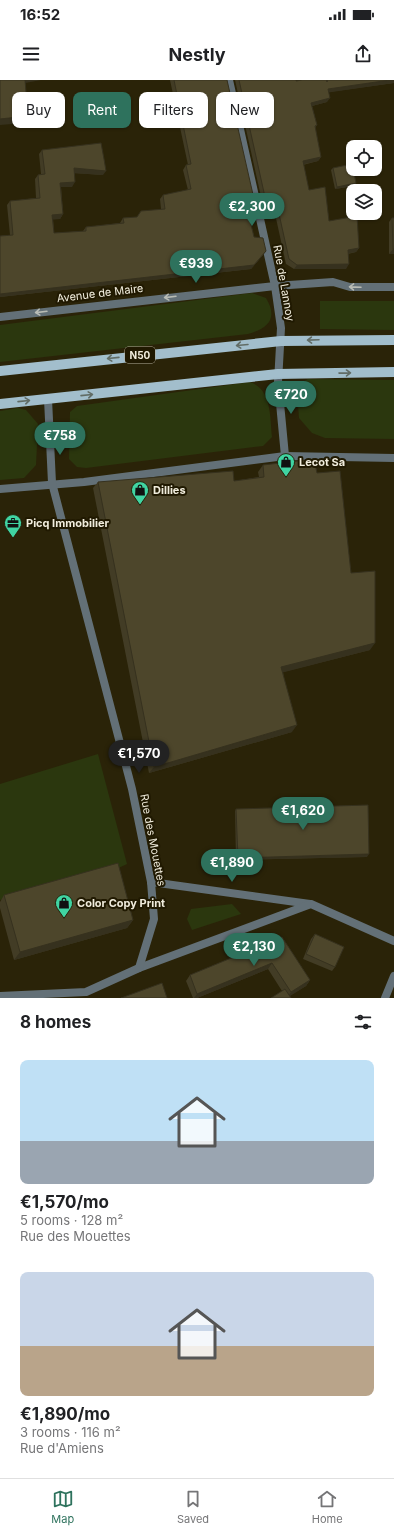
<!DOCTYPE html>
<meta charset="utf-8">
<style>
body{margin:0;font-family:Inter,sans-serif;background:#f2f2f2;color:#202124;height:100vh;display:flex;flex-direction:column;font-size:15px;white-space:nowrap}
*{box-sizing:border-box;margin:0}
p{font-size:13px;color:#757577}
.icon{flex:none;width:22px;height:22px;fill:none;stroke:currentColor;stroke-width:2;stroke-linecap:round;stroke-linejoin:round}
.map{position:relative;height:918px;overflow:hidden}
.drawer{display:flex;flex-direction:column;background:#fff;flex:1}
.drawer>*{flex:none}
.banner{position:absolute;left:12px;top:12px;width:370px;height:36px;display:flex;gap:8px}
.tools{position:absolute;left:346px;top:60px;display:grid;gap:8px}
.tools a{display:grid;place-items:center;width:36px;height:36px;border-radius:8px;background:#fff;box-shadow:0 1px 3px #0004;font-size:20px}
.price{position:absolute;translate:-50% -34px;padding:0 9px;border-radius:14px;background:#2e725d;color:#fff;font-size:13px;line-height:26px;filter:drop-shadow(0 1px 2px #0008)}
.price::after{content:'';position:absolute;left:50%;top:24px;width:12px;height:9px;margin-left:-6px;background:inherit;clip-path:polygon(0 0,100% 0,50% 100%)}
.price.selected{background:#222;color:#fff}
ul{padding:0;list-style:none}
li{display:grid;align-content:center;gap:8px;height:212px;padding:0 20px}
li span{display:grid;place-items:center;height:124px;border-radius:8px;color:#555}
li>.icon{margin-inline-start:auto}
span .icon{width:72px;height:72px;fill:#fffc;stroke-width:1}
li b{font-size:17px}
h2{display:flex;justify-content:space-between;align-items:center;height:48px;padding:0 20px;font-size:17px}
.chip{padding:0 14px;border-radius:8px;background:#fff;box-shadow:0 1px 3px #0004;font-size:14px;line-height:36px}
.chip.selected{background:#2e725d;color:#fff}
.status{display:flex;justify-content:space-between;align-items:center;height:28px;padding:0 20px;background:#fff;direction:ltr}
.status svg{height:11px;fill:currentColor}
header{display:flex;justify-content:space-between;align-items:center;height:52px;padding:0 20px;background:#fff;font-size:18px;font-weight:700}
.dock{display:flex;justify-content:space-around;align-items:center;height:56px;border-top:1px solid #e0e0e0;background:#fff;font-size:11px;color:#757577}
.dock a{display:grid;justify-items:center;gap:2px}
.dock .selected{color:#2e725d}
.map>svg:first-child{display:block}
.green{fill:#2b370e}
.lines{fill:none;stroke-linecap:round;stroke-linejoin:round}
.minor{stroke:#637077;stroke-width:8}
.primary{stroke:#a2becc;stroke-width:10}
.wall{fill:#423c25}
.shaded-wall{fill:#36311e}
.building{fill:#4d462b;stroke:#36311e}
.oneway{stroke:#b8bbb4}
.oneway2{stroke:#616c66}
.labels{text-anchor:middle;stroke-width:4;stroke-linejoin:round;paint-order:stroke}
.shield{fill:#201901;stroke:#b2ad9b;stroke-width:1}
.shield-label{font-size:10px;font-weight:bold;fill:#f1eddd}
.street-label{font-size:11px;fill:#f1eddd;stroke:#201901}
.poi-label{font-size:11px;font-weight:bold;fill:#f1eddd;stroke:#201901;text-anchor:start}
</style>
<div class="status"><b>16:52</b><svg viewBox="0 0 49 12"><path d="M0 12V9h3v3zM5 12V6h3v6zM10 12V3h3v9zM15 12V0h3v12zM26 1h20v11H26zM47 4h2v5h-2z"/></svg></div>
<header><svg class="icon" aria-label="menu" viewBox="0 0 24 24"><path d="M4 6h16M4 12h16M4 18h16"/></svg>Nestly<svg class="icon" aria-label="share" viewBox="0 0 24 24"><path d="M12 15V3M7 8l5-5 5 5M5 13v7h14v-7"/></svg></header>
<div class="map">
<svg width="394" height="918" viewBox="0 0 394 918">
<rect width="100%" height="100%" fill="#2a2308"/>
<g class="green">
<path d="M252,213L266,218C278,238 269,248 248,254L0,282V245Z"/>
<path d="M320,221H394V250L320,249Z"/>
<path d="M308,299L394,300V359L325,358L312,353L299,338L297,312L301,303Z"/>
<path d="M250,302C272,309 270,338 272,357L263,366L86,388L77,387L69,379L70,332L77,326Z"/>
<path d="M18,328L26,330L38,344L36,385L24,398L0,400V331Z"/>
<path d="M98,674L127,784L112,791L0,820V704Z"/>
<path d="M232,824L241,834L192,850L187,839L191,829Z"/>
</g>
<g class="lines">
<g class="minor">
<path d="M229,0L275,206L281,248L278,302L285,376"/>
<path d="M0,237L275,206L333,202L350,207H394"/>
<path d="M0,409L84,402L285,376L394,378"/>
<path d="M151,802L310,824"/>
<path d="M139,888L311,824L394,861"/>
<path d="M0,918V916L86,912L139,888L154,839L151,802L132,709L52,403L48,319"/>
<path d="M385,918L394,896"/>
</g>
<g class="primary">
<path d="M0,291L281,261L394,260"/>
<path d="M0,324L278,294L394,292"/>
</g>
</g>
<g class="wall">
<path d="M170,0H227L251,123H246L254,157L263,175L251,189L0,217V156L10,155L7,125L10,121L36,118L35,99L38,95L41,94L39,74L42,70L103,95L74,93L72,107H61L63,134L60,139H53L54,153L83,151L86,147L120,143L123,138L137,137L161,129L160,119L163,115L188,110L183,90L186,85H188Z"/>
<path d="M235,0H296V1L394,0V3L329,12L327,22L312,26L317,45L315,48L321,77L318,81L303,85L309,110L329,141L359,168L356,172L348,174L346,189H294L286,184L272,120L262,121Z"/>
<path d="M333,88L354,106L335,109L331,90Z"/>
<path d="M392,138L394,174H389V142Z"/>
<path d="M263,385L317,393L351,493L370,570L283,592L292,652L149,693L93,408L98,402L234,401L259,397L258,392Z"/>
<path d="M236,729L367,777L236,780L235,731Z"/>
<path d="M4,815L133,840L127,848L14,880L0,828V822Z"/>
<path d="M315,854L335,887L332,891L303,879L311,859Z"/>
<path d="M282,857L310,900L306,906L289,916L282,911L268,889L197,918H193L186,901L190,895Z"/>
</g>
<g class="shaded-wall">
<path d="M23,0H41L20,4Z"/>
<path d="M390,0H394V3L325,13L328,9Z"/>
<path d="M330,18L327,22L308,27L311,23Z"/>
<path d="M28,36L24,43L0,45V39Z"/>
<path d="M321,77L318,81L300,85L303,81Z"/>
<path d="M74,88L106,91L103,95L71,93Z"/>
<path d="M75,102L72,107H57L60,103Z"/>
<path d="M356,103L354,106L335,109L337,107Z"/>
<path d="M275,116L272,120L262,121L265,117Z"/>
<path d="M254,119L251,123L242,124L245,120Z"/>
<path d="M63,134L60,139L49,140L52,135Z"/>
<path d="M359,168L356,172L345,174L348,170Z"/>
<path d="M393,169H394V174H389Z"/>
<path d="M266,171L251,189L0,217V214Z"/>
<path d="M349,184L346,189H294L297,185Z"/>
<path d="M375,563L370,570L277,594L281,587Z"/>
<path d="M297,645L292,652L149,693L154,687Z"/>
<path d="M369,774L367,777L236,780L238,778Z"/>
<path d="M133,840L127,848L14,880L20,872Z"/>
<path d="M272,883L268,889L197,918H194L197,914Z"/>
<path d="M310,900L306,906L287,918L291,912Z"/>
</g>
<g class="building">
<path d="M0,0H25L28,36L0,39Z"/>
<path d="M174,0H227L254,119L245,120L254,157L263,158L266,171L254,185L0,214V156L13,155L10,121L40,118L38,95L45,94L42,70L101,63L104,79L106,91L74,88L75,102L60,103L63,134L52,135L54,153L86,151V147L124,143L123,138L137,137L141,131L165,129L163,115L191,109L186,85L191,84Z"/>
<path d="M239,0H296V1L302,0H327V2V0H390L328,9L330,18L311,23L317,45L315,46L321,77L303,81L309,110L325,107L329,141L357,136L359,168L348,170L349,184L297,185L289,179L275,116L265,117Z"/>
<path d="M352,84L356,103L337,107L333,88Z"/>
<path d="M392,138H394V169H393Z"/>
<path d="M314,379L317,393L340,391L351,493L375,491V563L281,587L297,645L154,687L98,402L233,391L234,401L264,397L263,385Z"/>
<path d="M368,725L369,774L238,778L236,729Z"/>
<path d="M118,783L133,840L20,872L4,815Z"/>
<path d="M315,854L344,867L335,887L306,874Z"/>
<path d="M282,857L310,900L291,912L272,883L197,914L190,895Z"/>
<path d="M162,903L167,918H121Z"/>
<path d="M285,909L291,918H271Z"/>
</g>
<defs><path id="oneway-shaft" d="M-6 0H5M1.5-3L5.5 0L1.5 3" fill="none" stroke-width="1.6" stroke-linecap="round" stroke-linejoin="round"/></defs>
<g class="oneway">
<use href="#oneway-shaft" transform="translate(355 207) rotate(-178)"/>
<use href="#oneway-shaft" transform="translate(170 217) rotate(173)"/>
<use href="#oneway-shaft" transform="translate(41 232) rotate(173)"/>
</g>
<g class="oneway2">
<use href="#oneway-shaft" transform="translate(313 260) rotate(178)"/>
<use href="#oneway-shaft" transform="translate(242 265) rotate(175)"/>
<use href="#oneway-shaft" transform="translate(113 278) rotate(174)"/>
<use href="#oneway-shaft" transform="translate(345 293) rotate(-1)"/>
<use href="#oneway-shaft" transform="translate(87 315) rotate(-6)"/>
<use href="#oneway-shaft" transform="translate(24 321) rotate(-6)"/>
</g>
<defs>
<g id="shop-pin" transform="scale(0.9)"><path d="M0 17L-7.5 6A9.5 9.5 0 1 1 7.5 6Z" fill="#40d4a2" stroke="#201901"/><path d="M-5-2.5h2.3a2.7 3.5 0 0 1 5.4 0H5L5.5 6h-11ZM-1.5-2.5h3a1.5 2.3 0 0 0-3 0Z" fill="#111"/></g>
<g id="office-pin" transform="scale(0.9)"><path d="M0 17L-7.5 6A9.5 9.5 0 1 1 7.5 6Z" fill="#40d4a2" stroke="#201901"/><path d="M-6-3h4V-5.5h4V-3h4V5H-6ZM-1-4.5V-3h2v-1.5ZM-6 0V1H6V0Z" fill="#111"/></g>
</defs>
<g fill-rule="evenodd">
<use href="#shop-pin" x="286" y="382"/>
<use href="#shop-pin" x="140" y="410"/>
<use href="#office-pin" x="13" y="443"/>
<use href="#shop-pin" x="64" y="823"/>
</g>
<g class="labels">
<rect class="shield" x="125" y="267" width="30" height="16" rx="3"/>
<g class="shield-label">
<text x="140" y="279">N50</text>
</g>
<g class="street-label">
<text transform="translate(284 203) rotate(80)" y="4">Rue de Lannoy</text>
<text transform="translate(100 213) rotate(-7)" y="4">Avenue de Maire</text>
<text transform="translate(153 760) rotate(79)" y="4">Rue des Mouettes</text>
</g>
<g class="poi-label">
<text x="299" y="386">Lecot Sa</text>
<text x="153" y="414">Dillies</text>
<text x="26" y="447">Picq Immobilier</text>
<text x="77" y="827">Color Copy Print</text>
</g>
</g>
</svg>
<div class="tools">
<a><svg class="icon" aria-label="locate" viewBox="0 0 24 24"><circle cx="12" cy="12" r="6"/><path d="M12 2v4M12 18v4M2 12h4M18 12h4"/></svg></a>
<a><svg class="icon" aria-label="layers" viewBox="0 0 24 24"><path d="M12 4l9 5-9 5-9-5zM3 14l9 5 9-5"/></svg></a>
</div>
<b class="price" style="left:252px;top:147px">€2,300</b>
<b class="price" style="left:196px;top:204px">€939</b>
<b class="price" style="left:291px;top:335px">€720</b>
<b class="price" style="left:60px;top:376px">€758</b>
<b class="price selected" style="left:139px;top:694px">€1,570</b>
<b class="price" style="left:303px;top:751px">€1,620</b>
<b class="price" style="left:232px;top:803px">€1,890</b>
<b class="price" style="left:254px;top:887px">€2,130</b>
<div class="banner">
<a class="chip">Buy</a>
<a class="chip selected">Rent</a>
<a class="chip">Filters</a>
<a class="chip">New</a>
</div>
</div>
<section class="drawer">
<h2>8 homes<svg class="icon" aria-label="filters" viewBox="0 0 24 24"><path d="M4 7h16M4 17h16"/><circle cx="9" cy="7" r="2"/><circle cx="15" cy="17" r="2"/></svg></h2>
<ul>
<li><span style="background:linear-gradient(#bfe0f5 65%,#9aa5b1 0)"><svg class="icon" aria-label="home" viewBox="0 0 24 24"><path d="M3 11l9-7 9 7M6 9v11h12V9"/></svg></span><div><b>€1,570/mo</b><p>5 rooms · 128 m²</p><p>Rue des Mouettes</p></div></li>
<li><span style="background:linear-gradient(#c9d6e8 60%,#b9a48a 0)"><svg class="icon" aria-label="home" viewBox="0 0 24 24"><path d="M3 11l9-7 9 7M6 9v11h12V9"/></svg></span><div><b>€1,890/mo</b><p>3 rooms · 116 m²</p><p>Rue d'Amiens</p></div></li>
</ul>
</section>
<nav class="dock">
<a class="selected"><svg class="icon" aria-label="map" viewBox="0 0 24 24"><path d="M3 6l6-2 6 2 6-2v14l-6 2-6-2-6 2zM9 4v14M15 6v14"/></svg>Map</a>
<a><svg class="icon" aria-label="saved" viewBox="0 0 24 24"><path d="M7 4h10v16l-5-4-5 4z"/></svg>Saved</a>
<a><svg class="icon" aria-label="home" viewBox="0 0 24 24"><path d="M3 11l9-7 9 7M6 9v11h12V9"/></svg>Home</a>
</nav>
